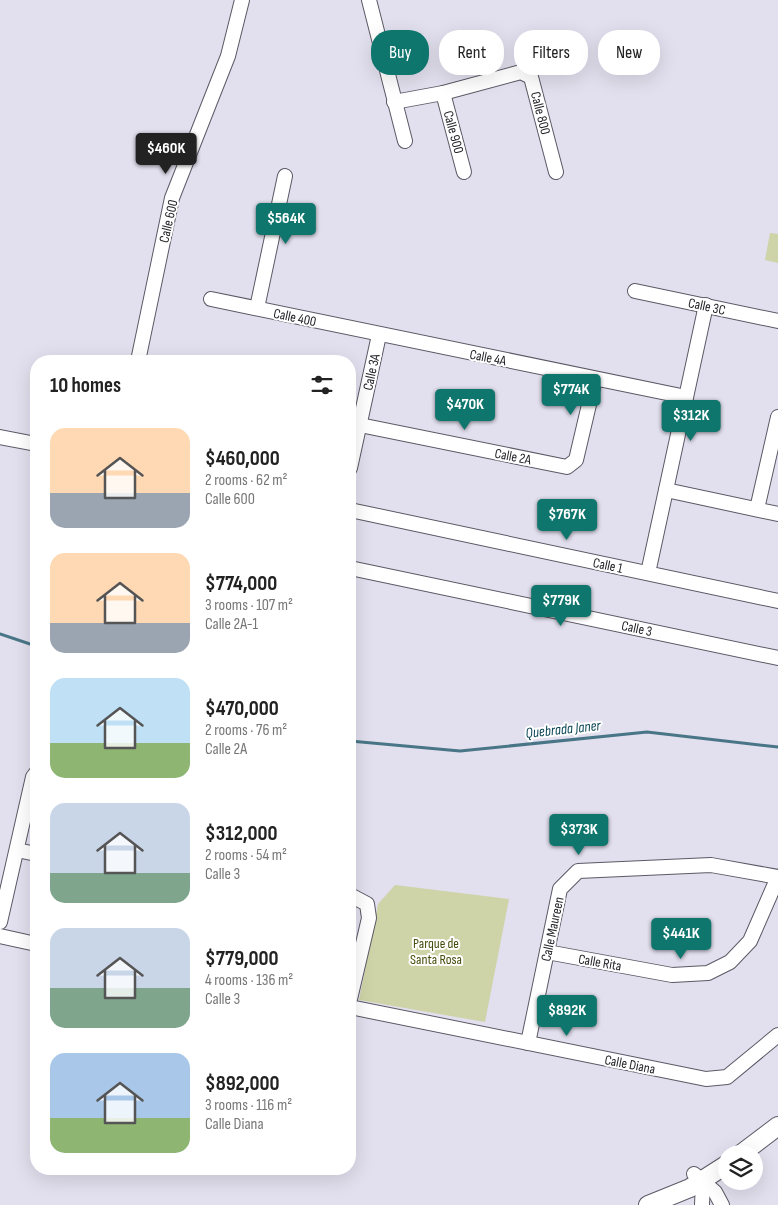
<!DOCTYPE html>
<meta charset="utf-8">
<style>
body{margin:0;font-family:"Sofia Sans Condensed",sans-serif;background:#f6f6f6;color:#222;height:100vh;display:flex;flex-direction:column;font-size:19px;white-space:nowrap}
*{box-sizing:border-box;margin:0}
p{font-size:16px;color:#767676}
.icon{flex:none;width:28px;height:28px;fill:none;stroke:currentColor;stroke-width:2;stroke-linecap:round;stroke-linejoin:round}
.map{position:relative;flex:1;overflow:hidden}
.details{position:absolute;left:30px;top:355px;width:326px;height:820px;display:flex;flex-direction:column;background:#fff;border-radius:20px;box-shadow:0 5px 20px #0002}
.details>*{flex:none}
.banner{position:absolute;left:371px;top:30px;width:331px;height:45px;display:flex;gap:10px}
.tools{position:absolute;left:718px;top:1145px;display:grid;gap:10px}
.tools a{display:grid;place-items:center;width:45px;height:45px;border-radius:50%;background:#fff;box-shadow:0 5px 20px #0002;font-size:25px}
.price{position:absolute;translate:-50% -42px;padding:0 11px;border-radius:5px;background:#0f766e;color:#fff;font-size:16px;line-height:32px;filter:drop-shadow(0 1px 2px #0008)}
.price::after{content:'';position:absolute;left:50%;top:30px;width:15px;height:11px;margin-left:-8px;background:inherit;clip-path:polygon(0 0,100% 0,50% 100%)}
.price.active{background:#222;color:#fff}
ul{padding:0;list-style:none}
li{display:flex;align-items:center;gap:15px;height:125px;padding:0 20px}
li span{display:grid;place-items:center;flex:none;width:140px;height:100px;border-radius:15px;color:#555}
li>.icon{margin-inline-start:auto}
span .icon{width:60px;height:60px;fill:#fffc;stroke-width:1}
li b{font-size:21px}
h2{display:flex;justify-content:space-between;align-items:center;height:60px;padding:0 20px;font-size:21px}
.pill{padding:0 18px;border-radius:20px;background:#fff;box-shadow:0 5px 20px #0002;font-size:18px;line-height:45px}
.pill.active{background:#0f766e;color:#fff}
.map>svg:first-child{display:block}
.green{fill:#ced4a7}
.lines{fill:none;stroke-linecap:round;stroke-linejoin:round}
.stream{stroke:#497686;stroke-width:3}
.minor-casing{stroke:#5c5966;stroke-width:16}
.major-casing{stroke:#5c5966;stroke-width:20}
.minor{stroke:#fff;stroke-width:14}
.major{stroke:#fff;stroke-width:18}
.labels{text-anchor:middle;stroke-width:4;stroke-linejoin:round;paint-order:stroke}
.street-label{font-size:14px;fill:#26252a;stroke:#fff}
.park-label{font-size:14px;fill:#484d0c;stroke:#fff}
.water-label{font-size:15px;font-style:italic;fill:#0e4858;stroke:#fff}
</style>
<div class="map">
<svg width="778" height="1205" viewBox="0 0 778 1205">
<rect width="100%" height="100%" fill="#e2dfee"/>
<g class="green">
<path d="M770,233L778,234V263L765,260Z"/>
<path d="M395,885L509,899L485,1022L359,1000L378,904Z"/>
</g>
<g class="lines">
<g class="stream">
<path d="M0,634L36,646"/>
<path d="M350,741L460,751L647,732L778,747"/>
</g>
<g class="minor-casing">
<g id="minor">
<path d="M369,0L405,141"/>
<path d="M443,93L464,172"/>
<path d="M394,102L443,93L521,72L531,77L556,172"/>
<path d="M635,291L778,321"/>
<path d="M211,299L686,397"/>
<path d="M257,308L285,176"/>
<path d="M138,361L172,198L228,56L242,0"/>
<path d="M350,423L567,467L576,460L595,379"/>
<path d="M0,437L36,444"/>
<path d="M350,468L379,335"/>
<path d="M666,490L778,514"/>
<path d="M757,509L778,417"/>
<path d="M350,510L778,601"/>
<path d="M350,568L778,658"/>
<path d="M648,573L706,305"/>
<path d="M17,850L36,854"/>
<path d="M350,895L367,904L369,918L350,999"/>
<path d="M0,922L33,777L36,773"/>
<path d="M0,936L36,944"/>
<path d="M547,952L672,975L708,973L730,962L750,941L778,877"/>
<path d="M350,1007L706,1079L727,1077L778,1035"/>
<path d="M528,1043L560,889L578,871L711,865L778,877"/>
<path d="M694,1174L715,1192L722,1205"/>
<path d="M702,1205L703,1181"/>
</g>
</g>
<g class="major-casing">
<g id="major">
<path d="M741,1154L778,1126"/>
<path d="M648,1205L690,1188L726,1165"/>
</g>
</g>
<use href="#minor" class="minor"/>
<use href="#major" class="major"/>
</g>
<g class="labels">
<g class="street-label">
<text transform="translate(541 113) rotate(76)" y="5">Calle 800</text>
<text transform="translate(454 132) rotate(75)" y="5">Calle 900</text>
<text transform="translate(168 221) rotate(-77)" y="5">Calle 600</text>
<text transform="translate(707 306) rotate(12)" y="5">Calle 3C</text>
<text transform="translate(295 317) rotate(12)" y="5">Calle 400</text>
<text transform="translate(488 357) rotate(11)" y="5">Calle 4A</text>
<text transform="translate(371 372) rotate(-78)" y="5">Calle 3A</text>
<text transform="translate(513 456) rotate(11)" y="5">Calle 2A</text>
<text transform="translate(608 565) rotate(12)" y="5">Calle 1</text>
<text transform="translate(637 628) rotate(12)" y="5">Calle 3</text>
<text transform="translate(552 929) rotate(-78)" y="5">Calle Maureen</text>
<text transform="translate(600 962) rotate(10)" y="5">Calle Rita</text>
<text transform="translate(630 1064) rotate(11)" y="5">Calle Diana</text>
</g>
<g class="park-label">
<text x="436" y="948">Parque de<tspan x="436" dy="16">Santa Rosa</tspan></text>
</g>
<g class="water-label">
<text transform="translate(563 729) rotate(-6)" y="5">Quebrada Janer</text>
</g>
</g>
</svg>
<div class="tools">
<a><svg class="icon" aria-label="layers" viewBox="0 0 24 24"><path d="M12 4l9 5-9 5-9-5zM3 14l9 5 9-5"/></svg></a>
</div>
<b class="price active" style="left:166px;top:175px">$460K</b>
<b class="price" style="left:286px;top:245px">$564K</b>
<b class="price" style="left:571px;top:416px">$774K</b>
<b class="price" style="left:465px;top:431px">$470K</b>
<b class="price" style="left:691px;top:442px">$312K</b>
<b class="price" style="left:567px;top:541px">$767K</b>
<b class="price" style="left:561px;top:627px">$779K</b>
<b class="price" style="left:579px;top:856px">$373K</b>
<b class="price" style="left:681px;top:960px">$441K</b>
<b class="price" style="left:567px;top:1037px">$892K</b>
<div class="banner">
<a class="pill active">Buy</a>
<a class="pill">Rent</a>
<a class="pill">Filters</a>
<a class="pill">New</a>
</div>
<section class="details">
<h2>10 homes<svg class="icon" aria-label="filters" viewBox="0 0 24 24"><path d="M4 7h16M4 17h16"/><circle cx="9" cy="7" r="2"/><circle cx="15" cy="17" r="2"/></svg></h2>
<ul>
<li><span style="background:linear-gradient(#ffd9b3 65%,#9aa5b1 0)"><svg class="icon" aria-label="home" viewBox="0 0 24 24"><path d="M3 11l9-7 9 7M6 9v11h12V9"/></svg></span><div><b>$460,000</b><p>2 rooms · 62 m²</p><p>Calle 600</p></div></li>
<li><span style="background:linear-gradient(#ffd9b3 70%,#9aa5b1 0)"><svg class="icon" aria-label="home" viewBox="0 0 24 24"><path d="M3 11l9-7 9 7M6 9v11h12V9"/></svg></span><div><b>$774,000</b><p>3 rooms · 107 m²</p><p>Calle 2A-1</p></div></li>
<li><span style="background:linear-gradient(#bfe0f5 65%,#8fb573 0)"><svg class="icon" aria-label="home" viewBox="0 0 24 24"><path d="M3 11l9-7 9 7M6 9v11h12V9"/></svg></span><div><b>$470,000</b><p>2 rooms · 76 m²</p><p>Calle 2A</p></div></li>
<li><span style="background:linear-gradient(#c9d6e8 70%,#7fa58c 0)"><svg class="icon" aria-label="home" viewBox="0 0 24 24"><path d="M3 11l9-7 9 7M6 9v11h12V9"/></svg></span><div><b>$312,000</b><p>2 rooms · 54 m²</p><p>Calle 3</p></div></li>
<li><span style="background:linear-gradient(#c9d6e8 60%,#7fa58c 0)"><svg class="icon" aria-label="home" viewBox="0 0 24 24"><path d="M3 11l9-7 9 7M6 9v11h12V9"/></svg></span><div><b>$779,000</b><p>4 rooms · 136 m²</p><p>Calle 3</p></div></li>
<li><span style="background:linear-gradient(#a9c7e8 65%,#8fb573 0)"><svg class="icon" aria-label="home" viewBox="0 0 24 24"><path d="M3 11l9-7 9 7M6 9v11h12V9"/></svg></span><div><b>$892,000</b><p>3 rooms · 116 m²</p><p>Calle Diana</p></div></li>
</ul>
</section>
</div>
